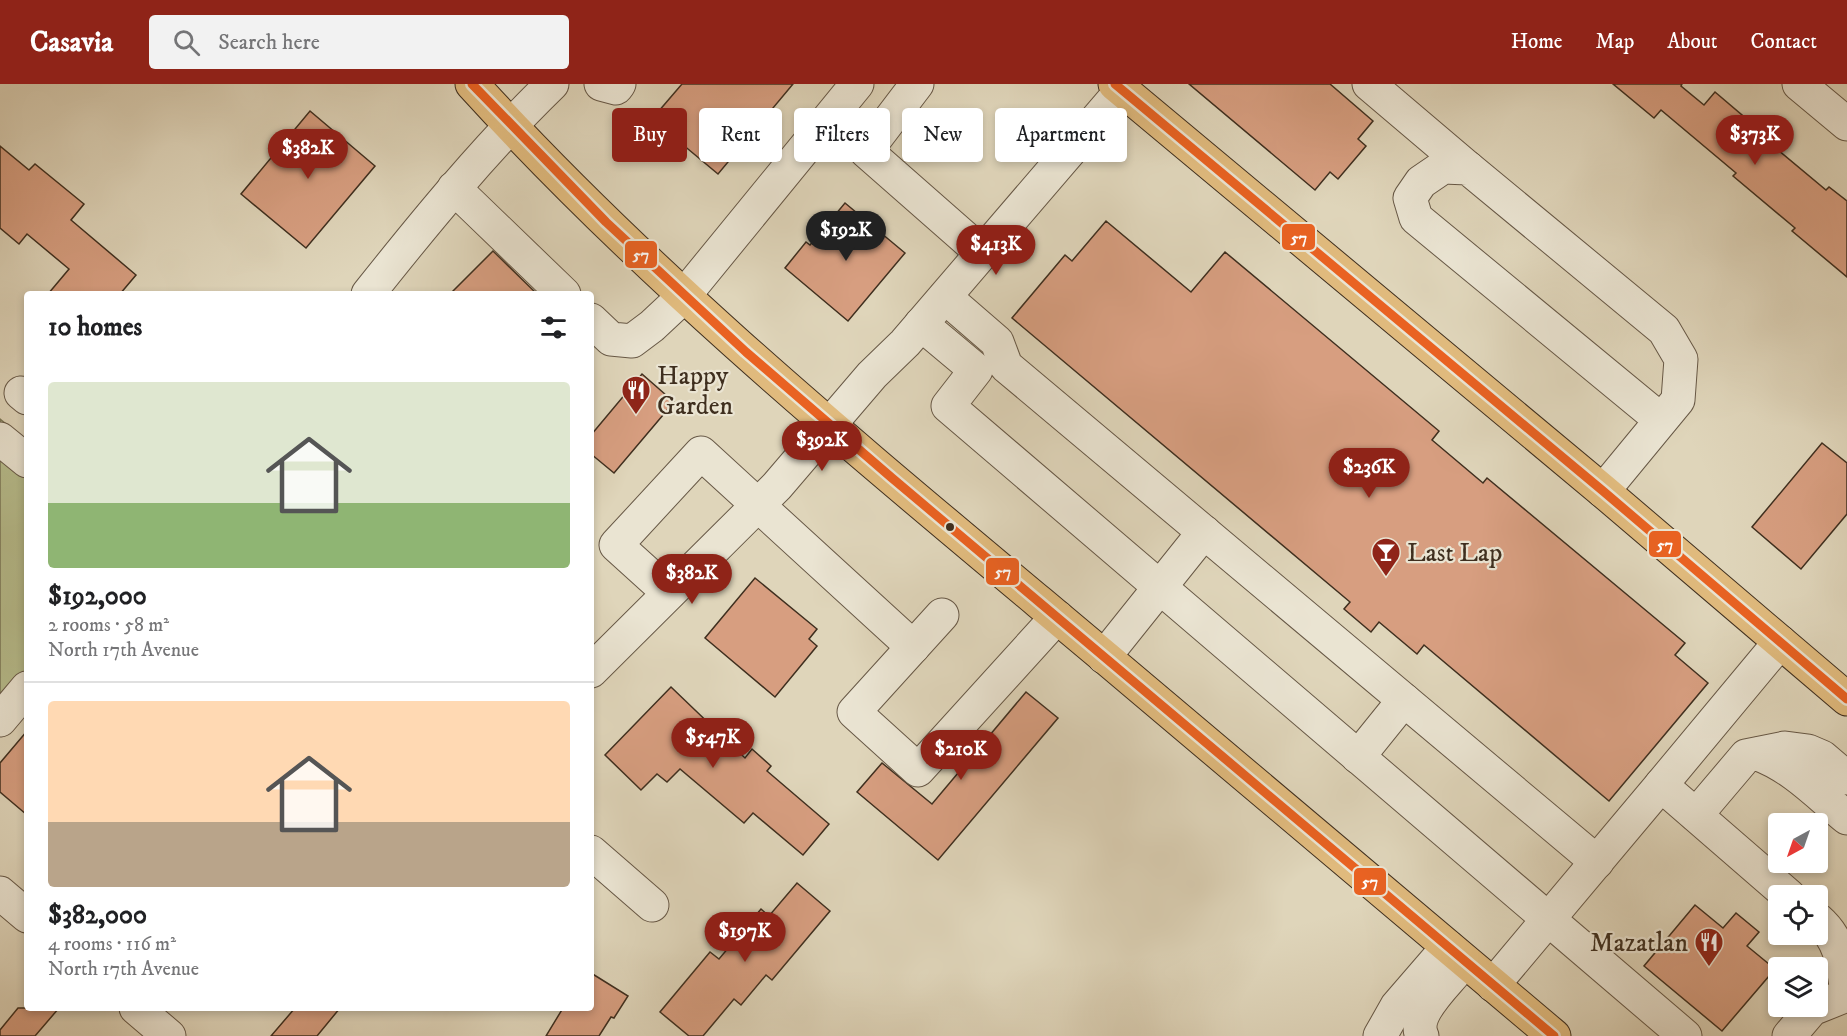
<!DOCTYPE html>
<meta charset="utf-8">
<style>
body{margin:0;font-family:"IM FELL DW Pica",serif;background:#f2f2f2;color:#202124;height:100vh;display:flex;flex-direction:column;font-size:22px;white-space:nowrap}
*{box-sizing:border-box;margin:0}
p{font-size:20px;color:#757577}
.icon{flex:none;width:33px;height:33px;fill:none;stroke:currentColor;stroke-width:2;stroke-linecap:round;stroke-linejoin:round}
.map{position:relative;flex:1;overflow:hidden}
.details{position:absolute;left:24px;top:207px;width:570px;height:720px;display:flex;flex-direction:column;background:#fff;border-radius:6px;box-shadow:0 3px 9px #0003}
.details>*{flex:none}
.hud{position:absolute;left:612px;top:24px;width:570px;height:54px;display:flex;gap:12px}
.needle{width:39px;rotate:220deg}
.fabs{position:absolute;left:1768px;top:729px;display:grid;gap:12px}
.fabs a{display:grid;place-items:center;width:60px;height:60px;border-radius:6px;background:#fff;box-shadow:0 3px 9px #0003;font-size:30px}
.price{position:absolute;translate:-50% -51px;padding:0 14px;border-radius:21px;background:#8f2418;color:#fff;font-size:20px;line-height:39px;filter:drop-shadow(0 2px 3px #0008)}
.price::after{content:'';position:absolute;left:50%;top:36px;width:18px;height:14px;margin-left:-9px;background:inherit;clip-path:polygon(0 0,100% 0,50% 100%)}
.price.active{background:#222;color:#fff}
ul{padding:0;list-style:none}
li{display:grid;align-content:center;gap:12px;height:318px;padding:0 24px}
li+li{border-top:2px solid #e0e0e0}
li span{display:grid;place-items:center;height:186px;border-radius:6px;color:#555}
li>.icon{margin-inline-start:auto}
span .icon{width:108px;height:108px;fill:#fffc;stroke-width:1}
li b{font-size:26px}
h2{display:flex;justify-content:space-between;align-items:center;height:72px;padding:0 24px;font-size:26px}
.pill{padding:0 21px;border-radius:6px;background:#fff;box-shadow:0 3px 9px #0003;font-size:21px;line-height:54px}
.pill.active{background:#8f2418;color:#fff}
header{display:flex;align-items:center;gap:36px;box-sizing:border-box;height:84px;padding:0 30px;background:#8f2418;color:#fff}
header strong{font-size:28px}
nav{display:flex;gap:33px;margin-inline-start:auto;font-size:21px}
.search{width:420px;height:54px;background:#f2f2f2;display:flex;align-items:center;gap:15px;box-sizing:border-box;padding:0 21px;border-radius:6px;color:#757577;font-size:22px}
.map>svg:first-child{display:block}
.green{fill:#b6bc8c;stroke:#7a7656;stroke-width:1.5}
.building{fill:#d79e80;stroke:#3f2f1f;stroke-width:1.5}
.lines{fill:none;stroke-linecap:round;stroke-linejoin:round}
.minor-casing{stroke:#675846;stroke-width:35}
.highway-casing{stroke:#3f2f1f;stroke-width:35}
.minor{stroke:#eae4d2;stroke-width:33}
.highway{stroke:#e0ba7d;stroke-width:33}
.bus-1-casing{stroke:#eae4d2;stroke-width:14}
.bus-1{stroke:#e96222;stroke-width:9}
.bus-dot{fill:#3f2f1f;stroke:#eae4d2;stroke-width:2}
.labels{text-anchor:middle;stroke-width:4.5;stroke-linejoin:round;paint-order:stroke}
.poi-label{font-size:26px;fill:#3f2f1f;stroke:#eae4d2;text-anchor:start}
.line-badge{stroke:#eae4d2;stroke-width:2}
.badge-label{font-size:16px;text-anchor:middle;font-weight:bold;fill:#fff}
</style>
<header>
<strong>Casavia</strong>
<div class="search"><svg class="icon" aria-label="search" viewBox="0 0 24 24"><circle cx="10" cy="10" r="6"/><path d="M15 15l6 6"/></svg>Search here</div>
<nav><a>Home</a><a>Map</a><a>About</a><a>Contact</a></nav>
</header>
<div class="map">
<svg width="1847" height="952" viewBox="0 0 1847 952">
<rect width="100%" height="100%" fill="#dfd5ba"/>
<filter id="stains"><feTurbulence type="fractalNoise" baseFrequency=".00333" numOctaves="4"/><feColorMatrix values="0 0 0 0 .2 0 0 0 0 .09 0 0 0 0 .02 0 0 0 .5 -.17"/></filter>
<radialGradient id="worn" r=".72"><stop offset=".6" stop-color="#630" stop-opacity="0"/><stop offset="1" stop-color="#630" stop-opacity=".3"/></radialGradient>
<path class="green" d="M0,335L27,357V585L0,617Z"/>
<g class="building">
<path d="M682,0H793L718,90L652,35Z"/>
<path d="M1189,0H1330L1373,37L1358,55L1366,62L1338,95L1330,88L1315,106Z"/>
<path d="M1613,0H1682L1681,2L1704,21L1715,8L1749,37L1747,40L1826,106L1829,103L1847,117V193L1792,147L1795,144L1733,92L1736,89L1661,26L1654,34Z"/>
<path d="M310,27L375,82L306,164L241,110Z"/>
<path d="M0,62L29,86L35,80L84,120L71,136L136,191L120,210H48L69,185L27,150L19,160L0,144Z"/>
<path d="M845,119L905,169L848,237L785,184L806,158L810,161Z"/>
<path d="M1106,137L1191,208L1225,168L1439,347L1432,356L1483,399L1487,394L1685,559L1675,571L1708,599L1609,717L1424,561L1417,570L1379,538L1371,548L1344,525L1350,518L1012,234L1065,171L1072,177Z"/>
<path d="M493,167L537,210H450Z"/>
<path d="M642,290L674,318L614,389L591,370V351Z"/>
<path d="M1822,359L1847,379V430L1801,485L1752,443Z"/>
<path d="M755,494L817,545L809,555L817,562L775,613L705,554Z"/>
<path d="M671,603L745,674L752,665L771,682L767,687L829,740L803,771L753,729L744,739L680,685L667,698L657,690L641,706L605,671Z"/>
<path d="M1026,608L1058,634L938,776L857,708L882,679L932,720Z"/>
<path d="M27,647V731L0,708V679Z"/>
<path d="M797,799L830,827L772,896L766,891L741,921L734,915L703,952H689L660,928L710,868L719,875L761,825L769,832Z"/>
<path d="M1695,821L1723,844L1736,829L1759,848L1747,862L1775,885L1722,947L1644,882Z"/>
<path d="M591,889L628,912L614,934L611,933L599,952H546L563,924H591Z"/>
<path d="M18,924H59L35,952H0V946Z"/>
<path d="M295,924H340L317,952H271Z"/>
</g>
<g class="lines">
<g class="minor-casing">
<g id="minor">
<path d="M601,0L616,4L619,0"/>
<path d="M917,0L866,67L982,169"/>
<path d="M1369,0L1468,84"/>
<path d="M1799,0L1847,40"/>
<path d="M454,104L564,210"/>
<path d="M368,210C426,137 485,65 552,0"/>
<path d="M945,213L997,258L1006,282L1597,778"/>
<path d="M591,236L611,255L632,257L652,242L683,213L857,0"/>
<path d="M921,240L976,286L948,322L1685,952"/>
<path d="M21,309L27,314"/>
<path d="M0,355L27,377"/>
<path d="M1603,407L1678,316L1681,275L1664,246L1468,84L1443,83L1421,98L1410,114L1416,134L1661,336"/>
<path d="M669,509L616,461L701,369L913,563"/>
<path d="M942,531L854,628L918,686L1057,533"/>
<path d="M1104,573L1204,448"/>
<path d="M591,587L777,402L872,291L905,259L1122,6"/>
<path d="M0,636L27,604"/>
<path d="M1758,670C1793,683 1819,711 1847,734"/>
<path d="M1358,673L1404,616"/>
<path d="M1661,701L1780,558"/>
<path d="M1696,731L1746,672L1785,664L1808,667L1822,673L1847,694"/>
<path d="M591,768L652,821"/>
<path d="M0,809L27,832"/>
<path d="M1818,836C1841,856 1843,881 1847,909"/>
<path d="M1493,901L1661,701L1789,812"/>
<path d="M136,924L169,952"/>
<path d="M1380,952L1397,922L1448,863"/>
<path d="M1422,952C1412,931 1444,902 1457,886"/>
<path d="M1789,952L1812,925L1847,911"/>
</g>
</g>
<g class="highway-casing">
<g id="highway">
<path d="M472,0C645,190 842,353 1039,518C1211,662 1382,807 1554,952"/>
<path d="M1115,0L1603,407L1847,615"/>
</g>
</g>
<use href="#minor" class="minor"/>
<use href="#highway" class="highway"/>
<g class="bus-1-casing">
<g id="bus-1">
<path d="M472,0L606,138L746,268L892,394L1554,952"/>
<path d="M1115,0L1603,407L1847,615"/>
</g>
</g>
<use href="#bus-1" class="bus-1"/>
</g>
<defs>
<g id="restaurant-pin" transform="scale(1.5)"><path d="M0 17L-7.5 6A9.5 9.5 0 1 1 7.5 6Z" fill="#8f2418" stroke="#eae4d2"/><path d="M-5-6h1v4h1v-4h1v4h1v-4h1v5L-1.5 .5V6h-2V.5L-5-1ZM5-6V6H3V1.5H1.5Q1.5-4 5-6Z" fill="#fff"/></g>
<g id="bar-pin" transform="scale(1.5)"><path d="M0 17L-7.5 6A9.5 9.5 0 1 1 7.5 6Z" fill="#8f2418" stroke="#eae4d2"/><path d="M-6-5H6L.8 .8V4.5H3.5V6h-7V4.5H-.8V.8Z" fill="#fff"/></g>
</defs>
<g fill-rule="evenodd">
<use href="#restaurant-pin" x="636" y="306"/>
<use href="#bar-pin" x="1386" y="468"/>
<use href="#restaurant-pin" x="1709" y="858"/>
</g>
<circle class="bus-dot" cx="950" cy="443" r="5"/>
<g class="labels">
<g class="poi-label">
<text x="657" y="300">Happy<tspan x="657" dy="30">Garden</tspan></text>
<text x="1407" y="477">Last Lap</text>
<text x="1688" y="867" text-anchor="end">Mazatlan</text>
</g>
</g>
<g class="line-badge">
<rect x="1281" y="139" width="35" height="28" rx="6" fill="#e96222"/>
<rect x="624" y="156" width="34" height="29" rx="6" fill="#e96222"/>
<rect x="1648" y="446" width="34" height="28" rx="6" fill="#e96222"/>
<rect x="985" y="473" width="35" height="29" rx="6" fill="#e96222"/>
<rect x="1353" y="783" width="34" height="29" rx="6" fill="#e96222"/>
</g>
<g class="badge-label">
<text x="1299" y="159">57</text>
<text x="641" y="176">57</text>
<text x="1665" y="466">57</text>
<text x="1003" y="493">57</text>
<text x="1370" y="803">57</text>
</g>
<rect width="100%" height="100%" filter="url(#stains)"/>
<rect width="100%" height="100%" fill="url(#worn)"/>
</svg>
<div class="fabs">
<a><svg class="needle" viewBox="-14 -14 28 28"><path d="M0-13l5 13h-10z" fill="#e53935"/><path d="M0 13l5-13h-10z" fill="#757577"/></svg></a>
<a><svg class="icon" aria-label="locate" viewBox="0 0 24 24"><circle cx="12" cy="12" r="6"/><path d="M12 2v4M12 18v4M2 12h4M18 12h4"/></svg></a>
<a><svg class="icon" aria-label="layers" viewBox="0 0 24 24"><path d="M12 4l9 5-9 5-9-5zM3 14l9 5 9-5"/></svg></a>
</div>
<b class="price" style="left:1755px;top:82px">$373K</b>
<b class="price" style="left:308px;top:96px">$382K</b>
<b class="price active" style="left:846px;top:178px">$192K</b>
<b class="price" style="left:996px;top:192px">$413K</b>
<b class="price" style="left:822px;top:388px">$392K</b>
<b class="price" style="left:1369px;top:415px">$236K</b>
<b class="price" style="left:692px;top:521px">$382K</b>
<b class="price" style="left:713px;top:685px">$547K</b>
<b class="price" style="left:961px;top:697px">$210K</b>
<b class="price" style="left:745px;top:879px">$197K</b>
<div class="hud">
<a class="pill active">Buy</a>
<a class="pill">Rent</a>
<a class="pill">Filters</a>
<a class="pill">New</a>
<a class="pill">Apartment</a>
</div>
<section class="details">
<h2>10 homes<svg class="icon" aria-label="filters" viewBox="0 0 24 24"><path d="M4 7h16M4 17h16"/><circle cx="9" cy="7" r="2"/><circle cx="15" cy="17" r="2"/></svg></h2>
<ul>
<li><span style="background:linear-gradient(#dfe7d0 65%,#8fb573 0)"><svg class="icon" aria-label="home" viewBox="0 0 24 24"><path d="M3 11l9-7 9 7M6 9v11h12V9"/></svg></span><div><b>$192,000</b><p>2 rooms · 58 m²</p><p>North 17th Avenue</p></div></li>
<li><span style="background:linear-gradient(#ffd9b3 65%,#b9a48a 0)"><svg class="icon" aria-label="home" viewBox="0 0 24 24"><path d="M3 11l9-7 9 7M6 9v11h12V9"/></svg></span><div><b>$382,000</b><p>4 rooms · 116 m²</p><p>North 17th Avenue</p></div></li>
</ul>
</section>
</div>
